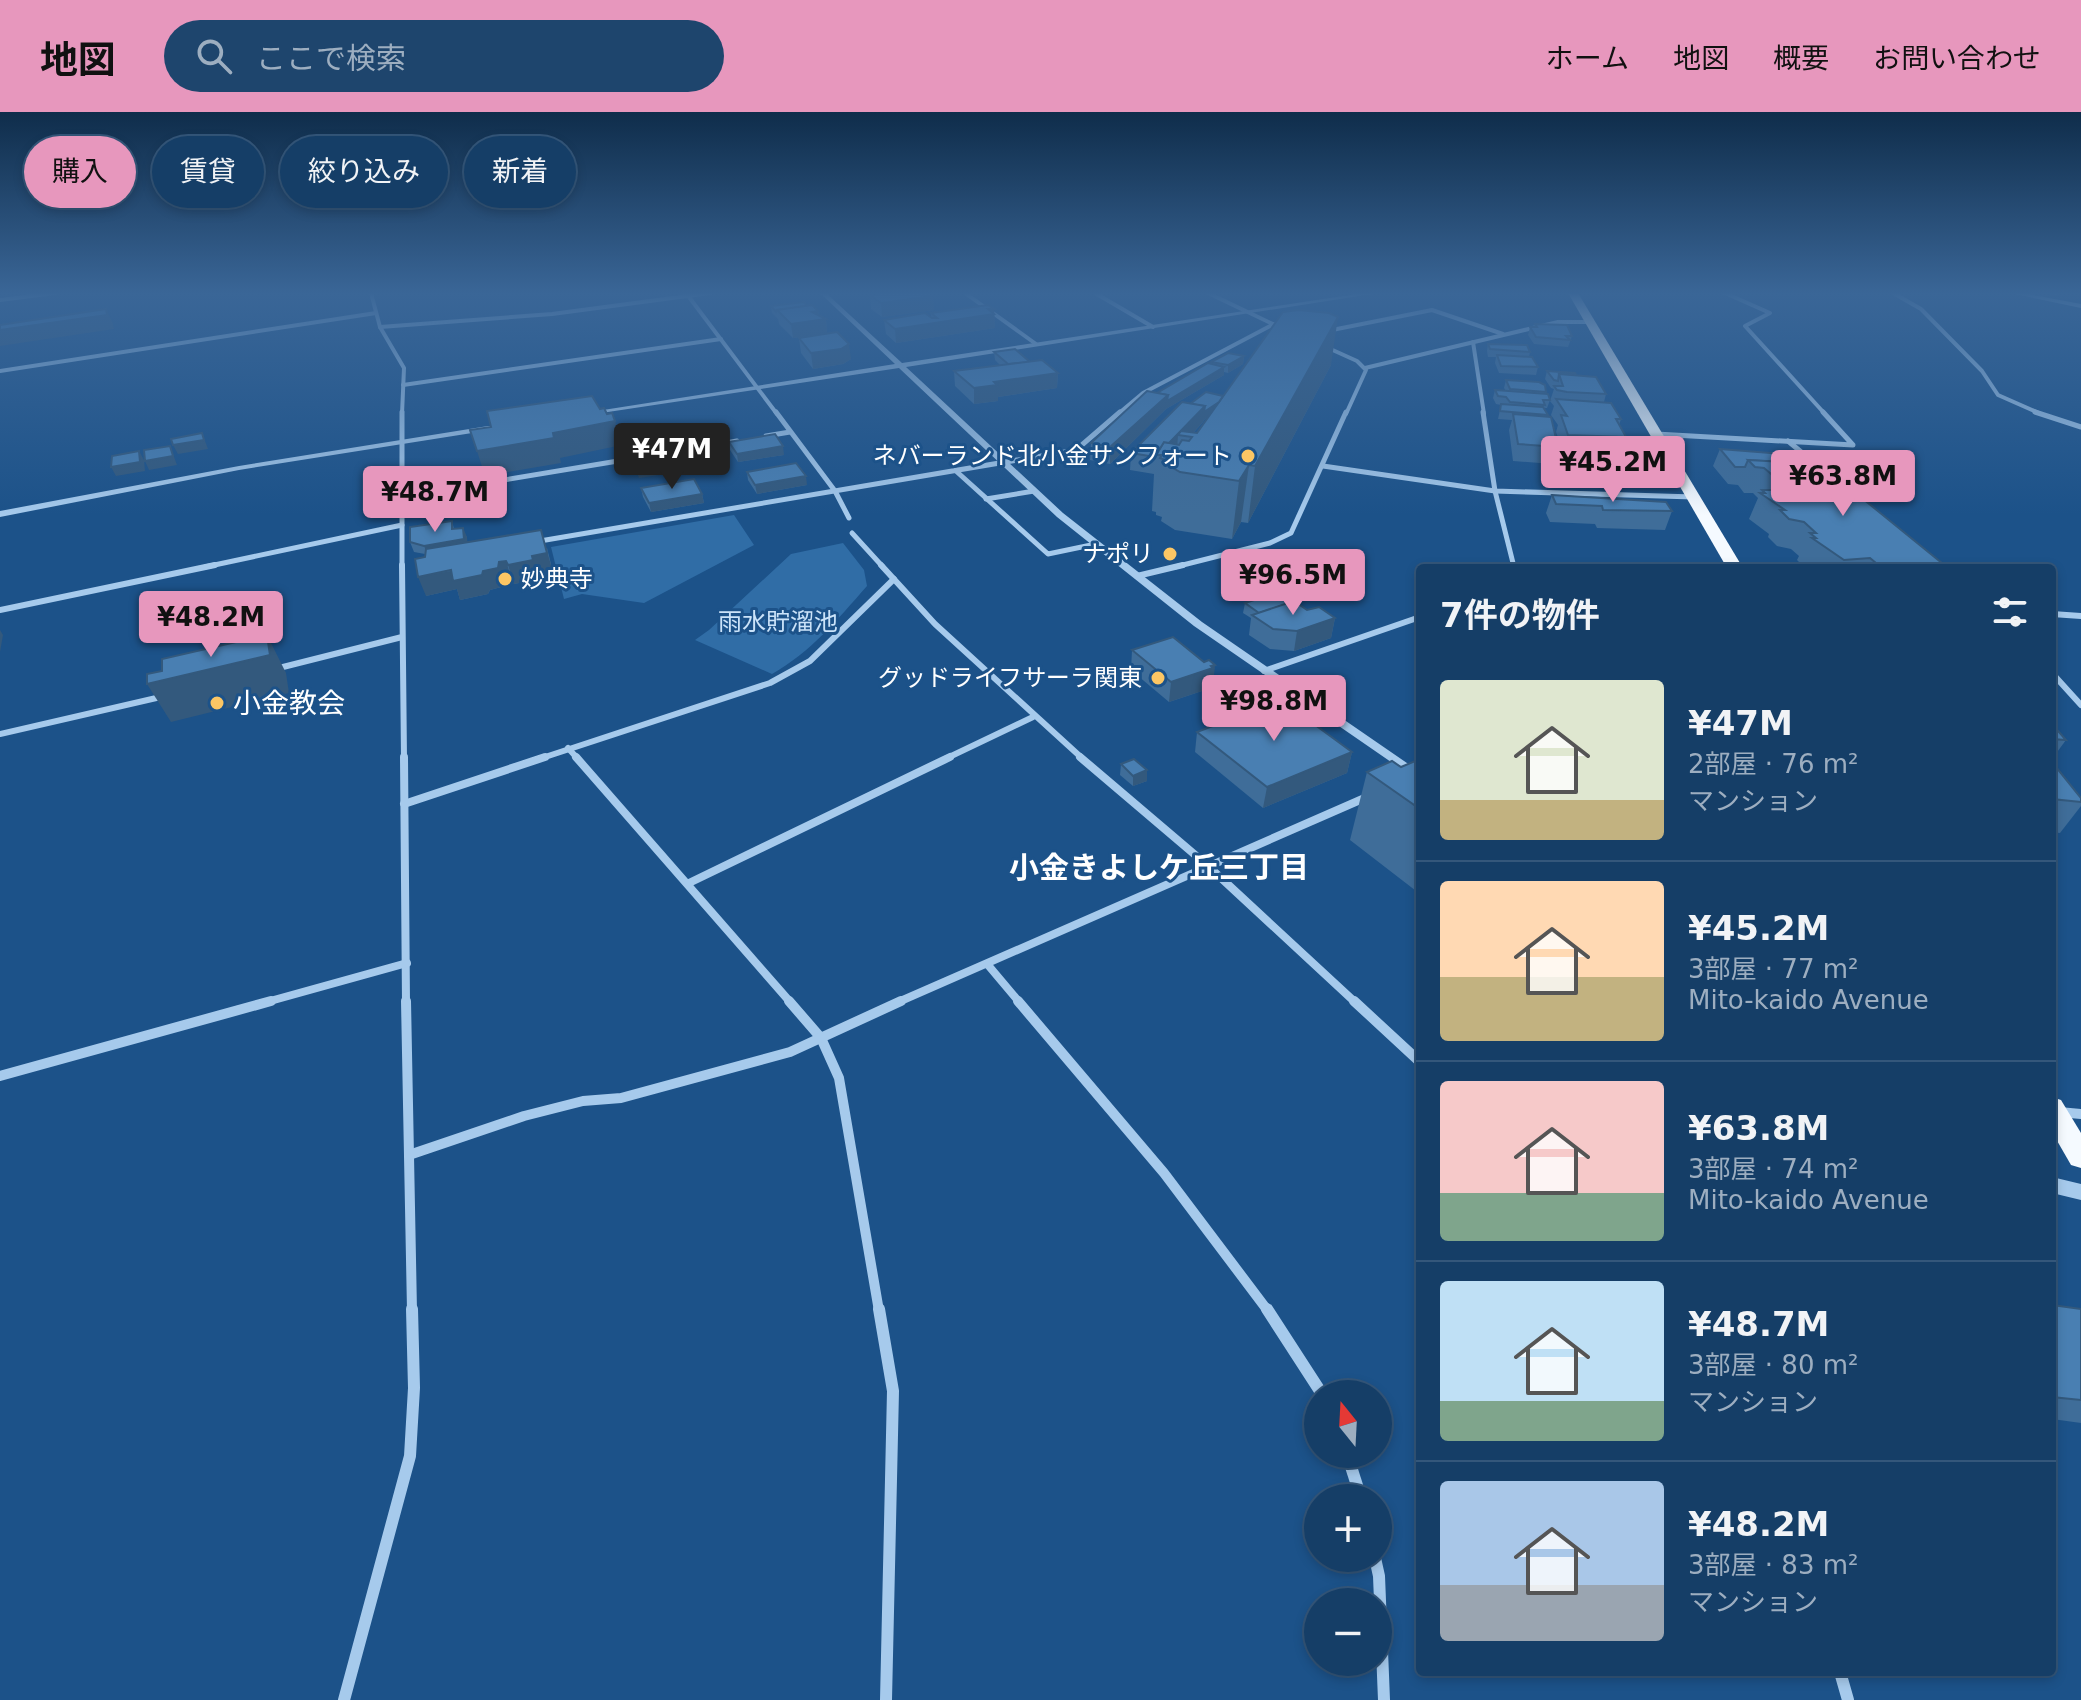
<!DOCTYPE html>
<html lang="ja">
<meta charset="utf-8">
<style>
body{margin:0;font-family:"DejaVu Sans","Noto Sans JP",sans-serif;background:#1e456d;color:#f1f3f6;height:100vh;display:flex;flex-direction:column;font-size:30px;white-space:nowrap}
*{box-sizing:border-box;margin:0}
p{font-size:26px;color:#9daec0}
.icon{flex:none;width:44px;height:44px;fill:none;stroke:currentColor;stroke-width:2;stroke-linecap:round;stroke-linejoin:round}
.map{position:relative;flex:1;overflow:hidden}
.sheet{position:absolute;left:1416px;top:452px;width:640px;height:1112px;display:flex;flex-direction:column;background:#153e67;border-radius:8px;box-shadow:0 4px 12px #0003,0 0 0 2px #34577b}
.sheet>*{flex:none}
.top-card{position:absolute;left:24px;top:24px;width:760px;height:72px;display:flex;gap:16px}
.needle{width:52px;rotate:342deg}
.buttons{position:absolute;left:1304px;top:1268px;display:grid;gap:16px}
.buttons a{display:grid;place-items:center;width:88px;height:88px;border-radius:50%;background:#153e67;box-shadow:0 4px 12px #0003,0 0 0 2px #34577b;font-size:40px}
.price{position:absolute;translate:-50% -68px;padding:0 18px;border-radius:8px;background:#e797bd;color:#111;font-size:26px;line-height:52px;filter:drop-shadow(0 2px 4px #0008)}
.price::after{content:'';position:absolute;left:50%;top:48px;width:24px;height:18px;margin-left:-12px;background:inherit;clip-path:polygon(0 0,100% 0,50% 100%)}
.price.current{background:#222;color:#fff}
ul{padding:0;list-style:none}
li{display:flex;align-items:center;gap:24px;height:200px;padding:0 24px}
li+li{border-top:2px solid #34577b}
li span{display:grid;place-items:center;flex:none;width:224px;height:160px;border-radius:8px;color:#555}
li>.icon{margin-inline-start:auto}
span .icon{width:96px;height:96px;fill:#fffc;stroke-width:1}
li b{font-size:34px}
h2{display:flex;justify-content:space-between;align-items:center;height:96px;padding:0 24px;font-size:34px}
.chip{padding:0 28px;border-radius:36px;background:#153e67;box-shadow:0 4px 12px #0003,0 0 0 2px #34577b;font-size:28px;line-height:72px}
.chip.current{background:#e797bd;color:#111}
header{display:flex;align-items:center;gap:48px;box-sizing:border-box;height:112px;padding:0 40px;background:#e797bd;color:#111}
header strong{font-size:38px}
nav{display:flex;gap:44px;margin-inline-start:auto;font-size:28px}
.search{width:560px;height:72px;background:#1e456d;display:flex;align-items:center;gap:20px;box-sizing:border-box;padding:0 28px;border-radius:44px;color:#9daec0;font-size:30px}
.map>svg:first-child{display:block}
.green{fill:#306da6}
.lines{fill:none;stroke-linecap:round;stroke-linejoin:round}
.minor-far5{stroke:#a6caec;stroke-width:4}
.minor-far4{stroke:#a6caec;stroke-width:5}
.minor-far3{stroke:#a6caec;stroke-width:6}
.minor-far2{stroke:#a6caec;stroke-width:8}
.minor-far1{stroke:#a6caec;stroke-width:10}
.minor{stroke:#a6caec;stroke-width:12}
.tertiary{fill:#a6caec;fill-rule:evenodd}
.trunk{fill:#f5faff;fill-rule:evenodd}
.wall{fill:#3f6d99;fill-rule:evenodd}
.shaded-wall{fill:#33597d}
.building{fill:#497fb2;stroke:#33597d;stroke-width:2}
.poi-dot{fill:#fcc664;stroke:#1c5289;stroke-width:3}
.labels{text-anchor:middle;stroke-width:6;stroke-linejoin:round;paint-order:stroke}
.far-poi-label{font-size:24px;fill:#fff;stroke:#1c5289;text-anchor:end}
.far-park-label{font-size:24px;fill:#cbe3f9;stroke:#1c5289}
.poi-label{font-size:28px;fill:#fff;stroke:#1c5289;text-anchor:start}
.neighbourhood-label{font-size:30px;font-weight:bold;fill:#fff;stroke:#1c5289}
</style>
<header>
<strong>地図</strong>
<div class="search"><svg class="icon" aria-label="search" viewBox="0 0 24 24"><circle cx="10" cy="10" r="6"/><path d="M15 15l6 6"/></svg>ここで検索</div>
<nav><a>ホーム</a><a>地図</a><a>概要</a><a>お問い合わせ</a></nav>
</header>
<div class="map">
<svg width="2081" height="1588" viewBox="0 0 2081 1588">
<rect width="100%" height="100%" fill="#1c5289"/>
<g class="green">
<path d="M734,403L754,433L644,491L582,482L564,487L551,435Z"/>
<path d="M843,431L864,458L867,474C837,508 811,540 772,562L695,528L709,518L791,442Z"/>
</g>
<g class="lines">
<g class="minor-far5">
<path d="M371,181L380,215L404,256L402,302"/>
<path d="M965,181L1036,232"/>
<path d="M1095,181L1153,215"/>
<path d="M1208,181L1277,214"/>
<path d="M1725,181L1770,201L1745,214L1825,302"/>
<path d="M1893,181L1921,197L1982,259L1998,283L2041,302"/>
<path d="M689,185L777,302"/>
<path d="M0,188L55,181"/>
<path d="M380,215L552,202L710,181"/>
<path d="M1327,219L1432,198L1503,222"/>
<path d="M1473,230L1484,302"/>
<path d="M1326,235L1357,249L1366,258L1346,302"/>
<path d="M1365,256L1558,210H1590"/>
<path d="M0,259L376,201"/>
<path d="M403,273L721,227"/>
<path d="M1118,302L1143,281L1274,212"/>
</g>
<g class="minor-far4">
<path d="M776,300L835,379L849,406"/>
<path d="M1483,300L1495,379L1514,455"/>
<path d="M2035,300L2081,315"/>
<path d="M1656,322L1853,333L1823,300"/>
<path d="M766,324L790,320"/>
<path d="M1788,329L1824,359"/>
<path d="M667,341L737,329"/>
<path d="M1323,354L1495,379L1694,385"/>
<path d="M956,359L1048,442L1096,432"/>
<path d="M402,385L642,345"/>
<path d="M986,387L1034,379"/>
<path d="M852,421L883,455"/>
<path d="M534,430L1076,338L1120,300"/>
<path d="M205,455L402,413"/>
<path d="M402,455V300"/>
<path d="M1175,455L1270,431L1291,421L1346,300"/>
</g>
<g class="minor-far3">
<path d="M402,453L404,647"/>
<path d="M881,453L935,512L1083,647"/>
<path d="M1513,453L1514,456"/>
<path d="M1137,464L1183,453"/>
<path d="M0,498L215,453"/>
<path d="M2052,502L2081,504"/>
<path d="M275,557L402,525"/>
<path d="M1264,559L1420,505"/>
<path d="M2052,561L2081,593"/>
<path d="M0,622L165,584"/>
<path d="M568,636L578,647"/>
<path d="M539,647L770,571L810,549L894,467"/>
<path d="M945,647L1033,605"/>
</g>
<g class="minor-far2">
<path d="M404,645L406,891"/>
<path d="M576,645L791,891"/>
<path d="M1080,645L1207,753L1356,891"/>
<path d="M404,692L545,645"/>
<path d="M689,771L950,645"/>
<path d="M988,853L1020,891"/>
<path d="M263,891L407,851"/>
<path d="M896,891L1367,685"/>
</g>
<g class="minor-far1">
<path d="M406,889L412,1199"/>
<path d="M789,889L821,926L839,966L879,1199"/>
<path d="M1018,889L1164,1061L1268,1199"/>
<path d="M1354,889L1420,950"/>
<path d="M0,964L271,889"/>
<path d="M2059,1000L2081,1002"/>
<path d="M409,1043L524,1004L583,989L621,986L790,940L901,889"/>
</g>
<g class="minor">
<path d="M879,1197L893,1279L886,1588"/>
<path d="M1267,1197L1322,1282"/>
<path d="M1347,1342L1361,1386"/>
<path d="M1375,1446L1379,1464L1384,1588"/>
<path d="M1840,1560L1848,1588"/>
<path d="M344,1588L410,1344L414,1276L412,1197"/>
</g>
<g class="tertiary">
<path d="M820,181H826L902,251L1363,181H1378L906,255L1063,401L1202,510L1420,660V670L1194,514L1057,405L899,256L588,303L584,301L895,252Z"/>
<path d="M2010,181H2023L2081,192V196Z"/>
<path d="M488,314H491V318L239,358L0,405V399L239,354Z"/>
<path d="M2052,1065L2081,1072V1088L2052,1081Z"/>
</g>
<g class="trunk">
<path d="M1568,181H1578L1743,456H1727Z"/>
<path d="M2052,985L2061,988L2081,1021V1056L2071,1053L2052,1020Z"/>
</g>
</g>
<g class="wall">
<path d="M2044,181H2062L2058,184Z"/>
<path d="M870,183L934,198L882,205L871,197Z"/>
<path d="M771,194H807L818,199L819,203L826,207L827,221L793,226L779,212L778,207L772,201Z"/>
<path d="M994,197L995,216L896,231L886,222L884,208L931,206V201Z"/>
<path d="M1535,212L1572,224L1568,235L1534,232L1528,223L1530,215H1534Z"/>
<path d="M799,226L851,247L843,252L813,257L801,241Z"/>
<path d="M1488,232L1530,240L1529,245L1538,255L1536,263L1499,261L1495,251L1496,245H1488L1487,239Z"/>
<path d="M994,240L1030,250L1058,261L1057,276L998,285V289L974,292L955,274L954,259L1000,253L995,248Z"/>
<path d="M1244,244L1243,252L1228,261L1224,260V263L1166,297L1110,352L1090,348L1091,331L1157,281L1211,252V250Z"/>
<path d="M1331,253L1248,411L1241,410L1232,427L1175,418L1161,409L1162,405L1156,403V400L1152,399L1154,362L1130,358L1131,341L1190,292ZM1208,305L1197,321L1194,320L1203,310L1204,308Z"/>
<path d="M1547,259L1576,263L1606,282L1604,290L1621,307L1619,313L1626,325L1621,342L1563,340L1556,320L1558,313L1551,303L1554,294L1550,289L1554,277L1551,276L1545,267Z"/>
<path d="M1506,268L1546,280V282L1550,288L1547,296H1544L1558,335L1553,352L1513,349L1509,318L1512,308L1498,307L1501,293L1496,292L1493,286L1495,278L1506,279L1504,276Z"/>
<path d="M729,330L784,343L738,350L730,338Z"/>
<path d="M1720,337L1815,350L1814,352L1948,456H1802L1798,453L1800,451L1797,448L1799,444L1791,437L1777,434L1768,425L1769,422L1749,407L1758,386L1753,381H1744L1738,373L1728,372L1713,354Z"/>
<path d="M747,360L807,373L757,382L748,368Z"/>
<path d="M641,376L702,382L704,391L651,400L643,385Z"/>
<path d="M1552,383L1672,399L1665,418L1597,416L1595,412L1550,410L1546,401Z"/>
<path d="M452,409L454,417L467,425V430L547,436L553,460L539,463V467L514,472L512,468L506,469L505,474L490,478L488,482L460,488L457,477L426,484L425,442L414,440L410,430Z"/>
<path d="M1245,491H1290L1307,498L1335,506L1331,526L1294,539L1270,537L1249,523L1251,506L1243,501Z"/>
<path d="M1132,538L1213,573L1211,574V576L1169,590L1131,558Z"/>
<path d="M2052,612L2066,628L2052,647Z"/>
<path d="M1197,620L1352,640L1347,661L1263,696L1195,640Z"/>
<path d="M1420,647V782L1350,728L1367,660L1401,655Z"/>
<path d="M2052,650L2081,686V694L2060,721L2052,720Z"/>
<path d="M1121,652L1147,669L1133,674L1120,663Z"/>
<path d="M2052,1193L2081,1197V1311L2052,1307Z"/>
</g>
<g class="shaded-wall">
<path d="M933,184L934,198L882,205L881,191Z"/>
<path d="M106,197L113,212L114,217L0,234V218Z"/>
<path d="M994,197L995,216L896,231L895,217Z"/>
<path d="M818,199L819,208L826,207L827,221L793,226L791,212L812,200Z"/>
<path d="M1338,205L1331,253L1248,411L1255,354Z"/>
<path d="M849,232L851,247L843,252L813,257L811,241Z"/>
<path d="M1244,244L1243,252L1228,261V253Z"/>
<path d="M1224,255V263L1166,297L1110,352V335L1168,283Z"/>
<path d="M1058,261L1057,276L998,285V289L974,292V276L994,270Z"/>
<path d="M1227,284L1226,292L1204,308L1203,310L1190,324L1178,323L1177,339L1162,343H1158L1205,294Z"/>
<path d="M615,309L622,333L560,346L561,351L485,364L477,339L553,321Z"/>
<path d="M202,321L208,337L178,342L173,333Z"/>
<path d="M170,334L177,353L149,358L145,349Z"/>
<path d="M783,334L784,343L738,350L737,342Z"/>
<path d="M139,339L144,348L145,359L116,364L111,355Z"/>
<path d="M683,350L685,359L639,366L636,358Z"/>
<path d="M1249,353L1241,410L1232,427L1239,369Z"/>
<path d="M806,364L807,373L757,382L755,373Z"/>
<path d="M702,382L704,391L651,400L649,391Z"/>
<path d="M463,416L467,425L468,437L428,443L424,434Z"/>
<path d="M541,418L553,460L539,463V467L514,472L508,453L532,444Z"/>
<path d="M506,449L512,468L506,469L505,474L490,478L488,482L460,488L457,477L426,484L418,465Z"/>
<path d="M1335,506L1331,526L1294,539L1297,519Z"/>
<path d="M0,518L3,523L0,540Z"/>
<path d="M267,523L286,561L289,581L171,610L147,572Z"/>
<path d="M1215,553L1213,573L1211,574V576L1169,590L1171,570Z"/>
<path d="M1352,640L1347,661L1263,696L1267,675Z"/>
<path d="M1147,658V669L1133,674V664Z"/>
</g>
<g class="building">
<path d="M880,181H929L933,184L881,191L870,183Z"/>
<path d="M804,190L807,194L777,198L776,200L771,194Z"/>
<path d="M812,193L818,199L812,200L826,207L791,212L777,198Z"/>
<path d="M988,193L994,197H988L994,202L895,217L884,208L925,201L932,206H937L931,201Z"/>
<path d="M106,197L107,203L0,218V213Z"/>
<path d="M1299,198L1329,201L1338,205L1255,354L1249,353L1239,369L1180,360L1166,352L1168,349L1160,346L1162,343H1156L1164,330L1179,333L1182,328L1189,329L1192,325L1178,323L1181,319L1197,321L1283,200Z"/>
<path d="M1535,212L1567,213L1572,224H1566L1570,228L1536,225L1530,215H1537Z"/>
<path d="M837,220L849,232L841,237L811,241L799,226Z"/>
<path d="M1488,232L1527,233L1530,240L1490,237Z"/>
<path d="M1015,237L1030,250L1008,252L994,240Z"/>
<path d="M1228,241L1244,244L1228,253L1211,250Z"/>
<path d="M1497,243L1532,245L1538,255L1501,254Z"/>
<path d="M1042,248L1058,261L994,270L997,273L974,276L954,259Z"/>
<path d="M1208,251L1224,255L1167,289L1168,283L1157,281Z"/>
<path d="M1547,259L1575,261L1576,263L1559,262L1558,269L1554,268Z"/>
<path d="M1559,262L1596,265L1606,282L1567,280L1557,278L1554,274H1563Z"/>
<path d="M1506,268L1539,270L1545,273L1546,280L1510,277Z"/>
<path d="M1495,278L1548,282L1550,288H1543L1545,293L1510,290L1506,285L1498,284Z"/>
<path d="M1147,279L1168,283L1110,335L1091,331Z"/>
<path d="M1206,280L1223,284L1219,290L1204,300L1205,294L1190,292Z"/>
<path d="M592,284L600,297L604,296L607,302L612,301L615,309L553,321L554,326L477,339L470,318L491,315L487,299Z"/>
<path d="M1556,287L1611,291L1621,307H1616L1626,325L1568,323L1561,303L1567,304Z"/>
<path d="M1182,290L1205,294L1169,331L1164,330L1156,343L1155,345L1131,341Z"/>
<path d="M1501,292L1543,295L1548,303L1500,299Z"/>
<path d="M1513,302L1551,305L1558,335L1518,332Z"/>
<path d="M202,321L204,328L173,333L171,327Z"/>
<path d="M775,322L783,334L737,342L729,330Z"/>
<path d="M170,334L173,344L145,349L144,338Z"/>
<path d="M1720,337L1808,344L1815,350H1812L1814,352L1748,348L1745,355H1735Z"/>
<path d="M677,338L683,350L636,358L631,345Z"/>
<path d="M139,339L140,350L111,355L112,344Z"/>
<path d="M1748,348L1820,352L1948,456H1882L1870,446L1844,448L1812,426H1816L1810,421H1816L1804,410L1789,407L1780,398H1785L1760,381H1765L1762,378H1790L1764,356L1755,355Z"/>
<path d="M796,351L806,364L755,373L747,360Z"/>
<path d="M694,367L702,382L649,391L641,376Z"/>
<path d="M1552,383L1666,390L1672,399L1603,398L1602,394L1556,392Z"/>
<path d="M452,409V417L463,416L464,427L424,434L410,430V415Z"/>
<path d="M541,418L547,441L532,444L533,448L508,453L506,449L499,450L498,456L483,459L482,463L453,469L451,458L418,465L415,447L425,445L426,437Z"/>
<path d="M1276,481L1290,491L1259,501L1245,491Z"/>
<path d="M1294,489L1307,498L1319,495L1335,506L1297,519L1273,517L1252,503Z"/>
<path d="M267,523L270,543L147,572V562L162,559V547Z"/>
<path d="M1173,525L1204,550L1209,548L1215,553L1211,554L1213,556L1171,570L1132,538Z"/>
<path d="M1281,588L1352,640L1267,675L1197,620Z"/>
<path d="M2052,612L2066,628L2052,627Z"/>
<path d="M1134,647L1147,658L1133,664L1121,652Z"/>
<path d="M1420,647V697L1367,660L1392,649L1401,655Z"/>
<path d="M2052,650L2081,686V690L2052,687Z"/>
<path d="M2052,1193L2081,1197V1288L2052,1285Z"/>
</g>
<linearGradient id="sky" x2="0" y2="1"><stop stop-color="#0f2d4b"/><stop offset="0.45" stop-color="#3a6697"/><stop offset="1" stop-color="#3a6697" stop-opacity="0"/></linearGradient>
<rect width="2081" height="403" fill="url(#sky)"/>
<g class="poi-dot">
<circle cx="1248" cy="344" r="8"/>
<circle cx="1170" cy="442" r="8"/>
<circle cx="505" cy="467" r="8"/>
<circle cx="1158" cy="566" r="8"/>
<circle cx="217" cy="591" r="8"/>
</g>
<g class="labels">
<g class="far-poi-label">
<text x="1232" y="352">ネバーランド北小金サンフォート</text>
<text x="1154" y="450">ナポリ</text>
<text x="521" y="475" text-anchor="start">妙典寺</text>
<text x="1142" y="574">グッドライフサーラ関東</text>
</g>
<g class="far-park-label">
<text x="778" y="518">雨水貯溜池</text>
</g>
<g class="poi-label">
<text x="233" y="601">小金教会</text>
</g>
<g class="neighbourhood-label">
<text x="1159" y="766">小金きよしケ丘三丁目</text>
</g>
</g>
</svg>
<div class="buttons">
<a><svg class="needle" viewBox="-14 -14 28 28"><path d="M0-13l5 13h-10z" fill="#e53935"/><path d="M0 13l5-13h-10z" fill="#9daec0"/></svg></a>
<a>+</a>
<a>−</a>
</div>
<b class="price current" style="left:672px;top:379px">¥47M</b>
<b class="price" style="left:1613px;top:392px">¥45.2M</b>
<b class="price" style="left:1843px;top:406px">¥63.8M</b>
<b class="price" style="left:435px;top:422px">¥48.7M</b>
<b class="price" style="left:1293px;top:505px">¥96.5M</b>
<b class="price" style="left:211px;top:547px">¥48.2M</b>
<b class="price" style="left:1274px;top:631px">¥98.8M</b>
<div class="top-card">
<a class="chip current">購入</a>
<a class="chip">賃貸</a>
<a class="chip">絞り込み</a>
<a class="chip">新着</a>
</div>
<section class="sheet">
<h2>7件の物件<svg class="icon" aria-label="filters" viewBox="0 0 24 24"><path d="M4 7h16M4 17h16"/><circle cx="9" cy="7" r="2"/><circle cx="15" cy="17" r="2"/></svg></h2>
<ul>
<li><span style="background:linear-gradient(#dfe7d0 75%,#c2b280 0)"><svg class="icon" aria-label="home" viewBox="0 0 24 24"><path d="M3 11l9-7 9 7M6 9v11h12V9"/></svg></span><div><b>¥47M</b><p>2部屋 · 76 m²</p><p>マンション</p></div></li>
<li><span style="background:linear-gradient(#ffd9b3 60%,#c2b280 0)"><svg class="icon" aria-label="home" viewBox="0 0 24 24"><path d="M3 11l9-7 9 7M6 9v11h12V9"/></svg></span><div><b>¥45.2M</b><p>3部屋 · 77 m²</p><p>Mito-kaido Avenue</p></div></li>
<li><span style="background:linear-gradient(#f6c9c9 70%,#7fa58c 0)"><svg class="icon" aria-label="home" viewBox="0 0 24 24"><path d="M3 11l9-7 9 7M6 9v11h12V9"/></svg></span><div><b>¥63.8M</b><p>3部屋 · 74 m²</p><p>Mito-kaido Avenue</p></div></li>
<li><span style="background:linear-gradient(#bfe0f5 75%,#7fa58c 0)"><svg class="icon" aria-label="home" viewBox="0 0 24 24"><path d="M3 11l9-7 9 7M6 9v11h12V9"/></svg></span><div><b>¥48.7M</b><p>3部屋 · 80 m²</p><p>マンション</p></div></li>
<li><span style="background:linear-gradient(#a9c7e8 65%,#9aa5b1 0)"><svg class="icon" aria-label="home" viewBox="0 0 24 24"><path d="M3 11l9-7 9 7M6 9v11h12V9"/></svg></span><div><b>¥48.2M</b><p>3部屋 · 83 m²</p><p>マンション</p></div></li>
</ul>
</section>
</div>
